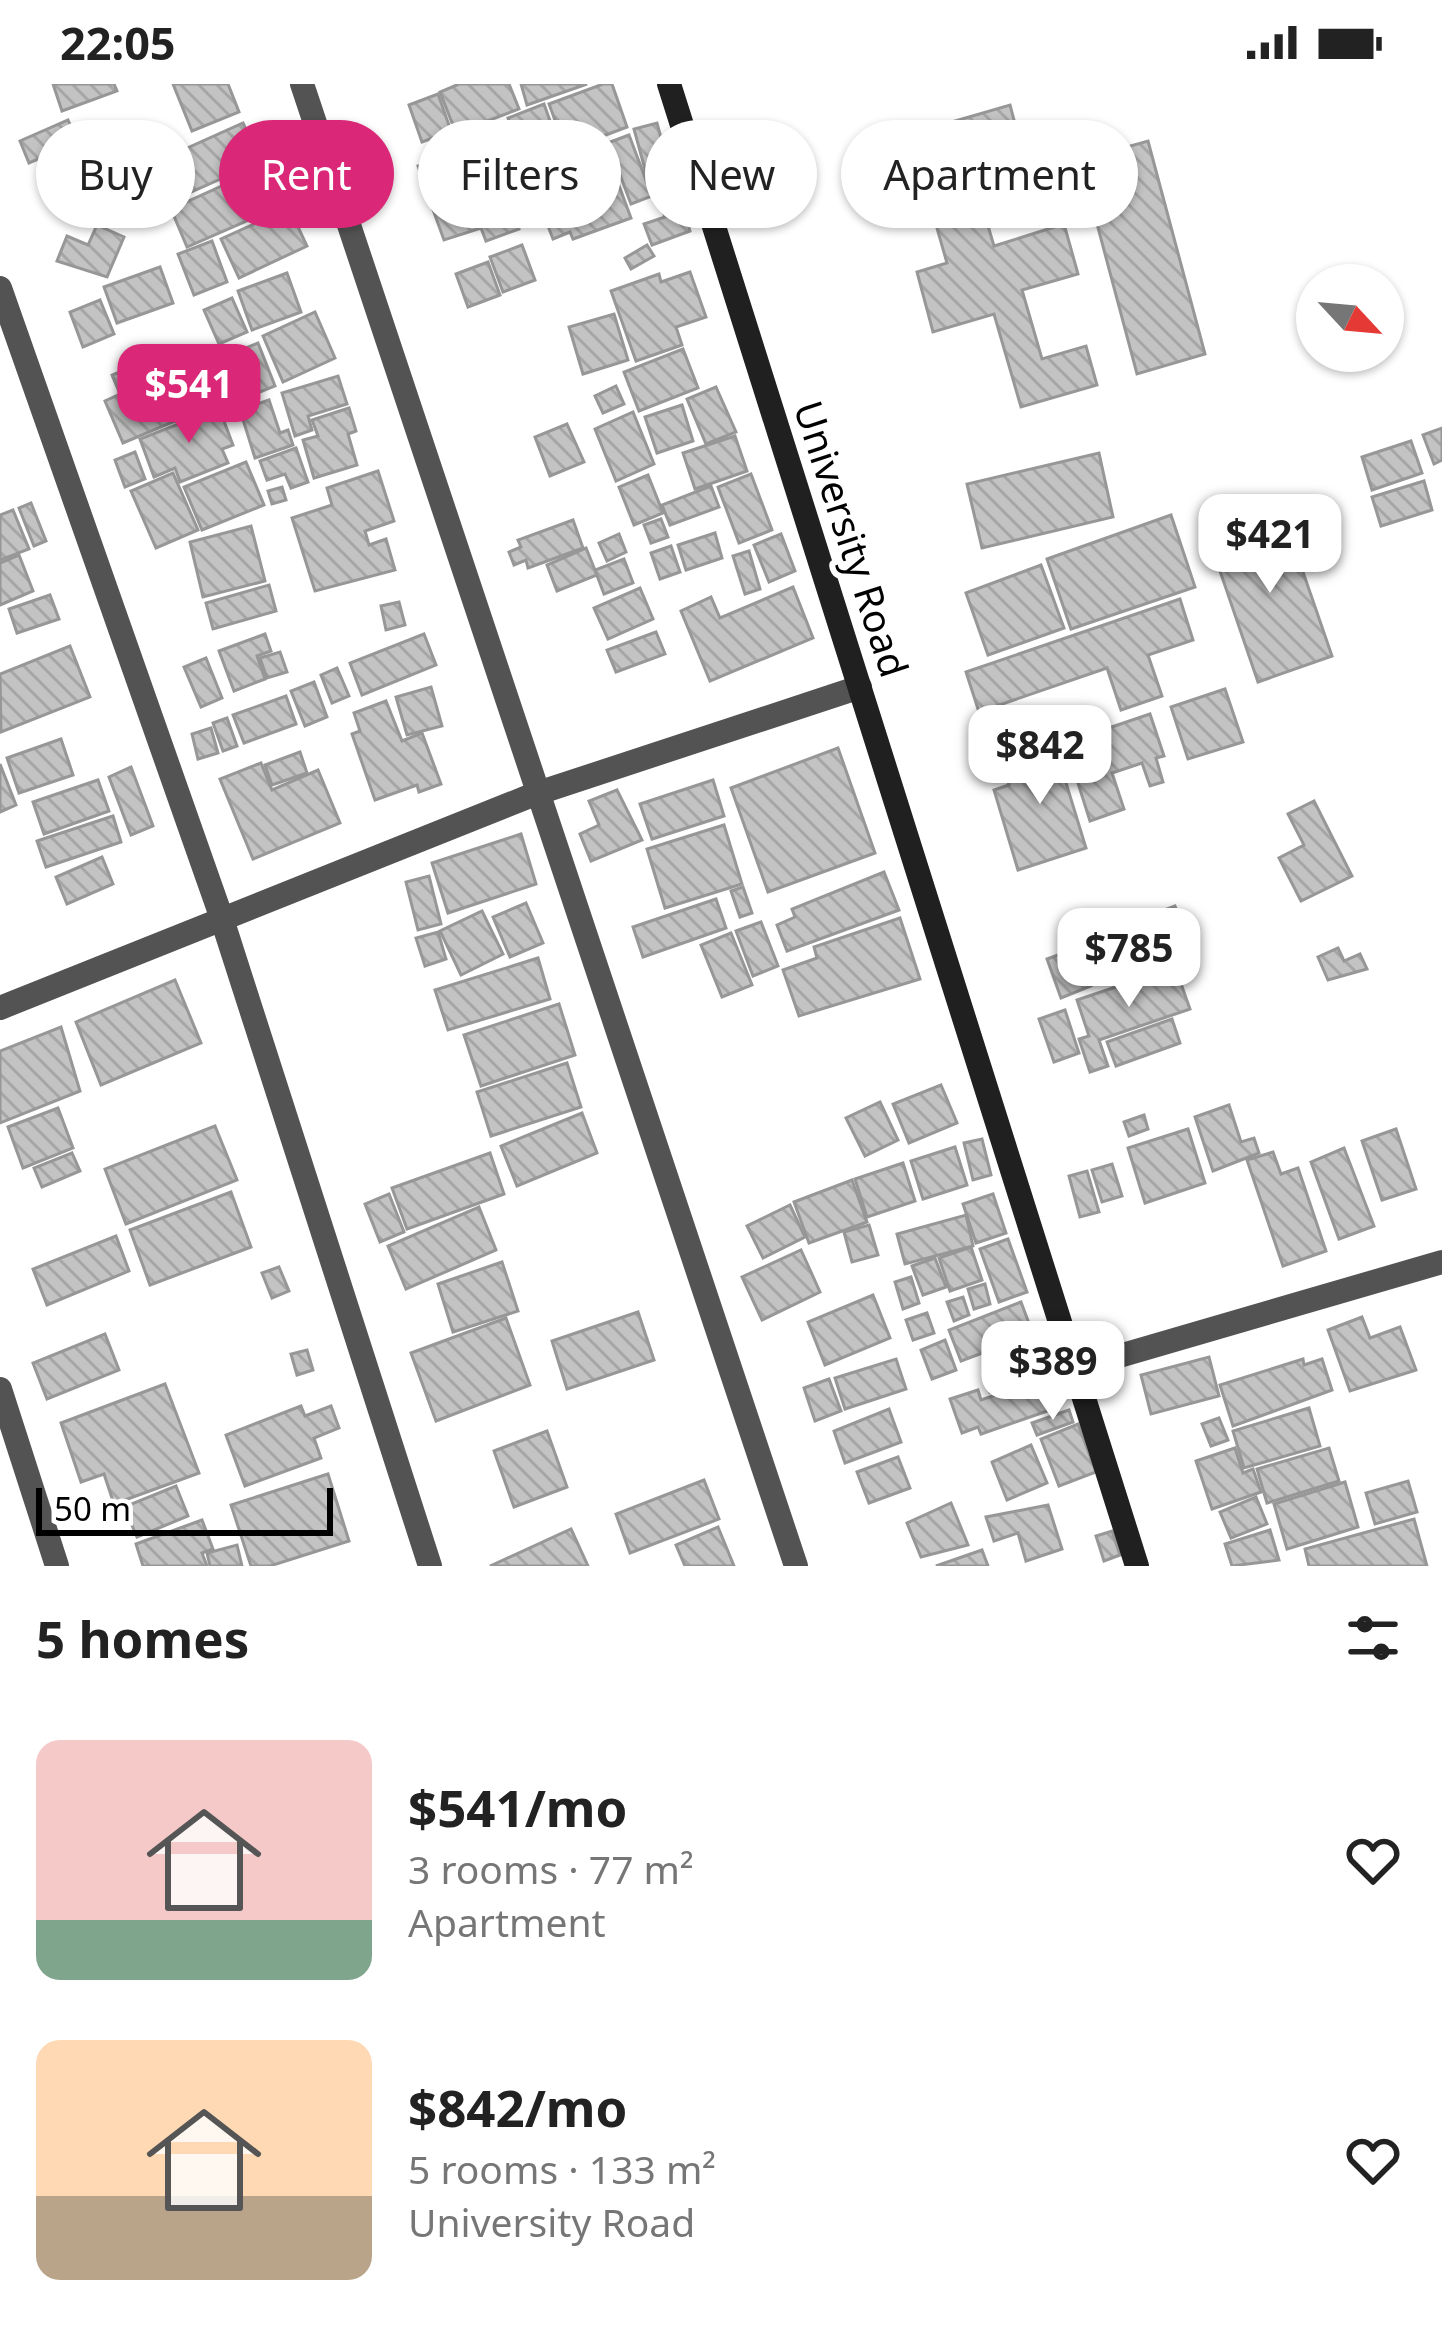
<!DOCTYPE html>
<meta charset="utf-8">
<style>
body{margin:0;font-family:"Noto Sans",sans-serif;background:#f6f6f6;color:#222;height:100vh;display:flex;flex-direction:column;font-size:45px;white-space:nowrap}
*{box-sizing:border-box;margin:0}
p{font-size:39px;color:#767676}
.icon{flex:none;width:66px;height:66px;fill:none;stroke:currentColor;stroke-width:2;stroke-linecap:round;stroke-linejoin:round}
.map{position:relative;height:1482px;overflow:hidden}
.side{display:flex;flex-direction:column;background:#fff;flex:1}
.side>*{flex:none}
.banner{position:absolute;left:36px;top:36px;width:1371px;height:108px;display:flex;gap:24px}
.needle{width:78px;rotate:116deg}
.controls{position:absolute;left:1296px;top:180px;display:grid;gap:24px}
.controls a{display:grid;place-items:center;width:108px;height:108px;border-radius:50%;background:#fff;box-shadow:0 3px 9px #0004;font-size:60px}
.scale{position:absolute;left:36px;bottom:30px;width:297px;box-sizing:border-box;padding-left:12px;border:6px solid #000;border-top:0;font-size:33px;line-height:42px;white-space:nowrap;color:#000;-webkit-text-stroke:9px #fff;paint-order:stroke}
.price{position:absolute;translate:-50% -102px;padding:0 27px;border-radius:24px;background:#fff;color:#222;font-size:39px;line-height:78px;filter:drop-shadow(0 3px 6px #0008)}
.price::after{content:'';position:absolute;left:50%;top:72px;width:36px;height:27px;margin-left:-18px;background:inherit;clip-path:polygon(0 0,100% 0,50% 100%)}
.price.active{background:#db2777;color:#fff}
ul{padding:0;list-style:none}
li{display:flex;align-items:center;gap:36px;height:300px;padding:0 36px}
li span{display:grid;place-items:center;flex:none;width:336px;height:240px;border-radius:24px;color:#555}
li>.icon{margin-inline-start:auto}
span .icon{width:144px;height:144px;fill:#fffc;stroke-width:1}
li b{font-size:51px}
h2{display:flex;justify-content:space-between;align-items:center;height:144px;padding:0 36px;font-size:51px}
.chip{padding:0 42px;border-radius:54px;background:#fff;box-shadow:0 3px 9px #0004;font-size:42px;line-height:108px}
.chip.active{background:#db2777;color:#fff}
.status{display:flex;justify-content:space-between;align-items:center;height:84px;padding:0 60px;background:#fff;direction:ltr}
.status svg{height:33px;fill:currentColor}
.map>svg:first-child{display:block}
.building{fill:url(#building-back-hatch);stroke:#979797;stroke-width:3}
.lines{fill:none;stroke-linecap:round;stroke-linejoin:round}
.street{stroke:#535353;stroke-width:24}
.secondary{stroke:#202020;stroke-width:24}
.labels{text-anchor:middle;stroke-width:12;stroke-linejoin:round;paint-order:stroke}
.street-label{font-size:39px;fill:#000;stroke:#fff}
</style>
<div class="status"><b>22:05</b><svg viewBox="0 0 49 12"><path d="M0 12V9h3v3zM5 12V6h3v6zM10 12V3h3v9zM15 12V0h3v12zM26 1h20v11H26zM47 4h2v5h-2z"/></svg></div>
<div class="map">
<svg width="1442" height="1482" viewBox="0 0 1442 1482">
<defs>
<pattern id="building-back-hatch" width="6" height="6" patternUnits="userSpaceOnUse" patternTransform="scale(3)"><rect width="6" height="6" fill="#c3c3c3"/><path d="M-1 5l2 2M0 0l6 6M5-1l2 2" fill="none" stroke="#a6a6a6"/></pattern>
</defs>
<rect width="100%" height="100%" fill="#fff"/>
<g class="building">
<path d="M53,0H114L117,7L62,27Z"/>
<path d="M173,0H228L239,28L192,47Z"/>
<path d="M459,0H509L519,25L456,49L440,8Z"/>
<path d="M521,0H587L527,21Z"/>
<path d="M603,0H612L627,43L566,66L549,20Z"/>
<path d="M438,10L451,47L422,58L409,21Z"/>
<path d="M544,20L561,68L526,82L508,34Z"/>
<path d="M1010,21L1023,70L971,85L994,162L1064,140L1078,190L1022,206L1042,275L1086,262L1097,301L1021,323L994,230L933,248L917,188L947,179L910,50Z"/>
<path d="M68,36L78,58L29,79L20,57Z"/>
<path d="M243,39L261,77L171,117L154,79Z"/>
<path d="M657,39L673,98L650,104L634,45Z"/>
<path d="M510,51L522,88L431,119L418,82Z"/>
<path d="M629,51L652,112L631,120L616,80L597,87L589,66Z"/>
<path d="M1148,57L1205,270L1137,290L1080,76Z"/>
<path d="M85,66L101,100L55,122L39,88Z"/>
<path d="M259,85L276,124L187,163L171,125Z"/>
<path d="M614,88L631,134L573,155L570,148L553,155L538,116Z"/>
<path d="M506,97L519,145L486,157L481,144L444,156L432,123Z"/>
<path d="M675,101L690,147L652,161L644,140L665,133L656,108Z"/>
<path d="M289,124L307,162L239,194L221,155Z"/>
<path d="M97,141L124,153L107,193L57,177L67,152L88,161Z"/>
<path d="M212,157L227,198L194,211L178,170Z"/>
<path d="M522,161L535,196L503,208L490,173Z"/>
<path d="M647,161L654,172L631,185L625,174Z"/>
<path d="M488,178L500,211L468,223L456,190Z"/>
<path d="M160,183L173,219L117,239L104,203Z"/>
<path d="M690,188L706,233L676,243L682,261L636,277L611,207L659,190L661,198Z"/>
<path d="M287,189L301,228L252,246L238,207Z"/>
<path d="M232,214L247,248L219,260L204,226Z"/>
<path d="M100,216L114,250L83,263L70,228Z"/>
<path d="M315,228L335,274L283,298L263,252Z"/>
<path d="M614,230L628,276L583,290L569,243Z"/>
<path d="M258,259L275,302L242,315L225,272Z"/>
<path d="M683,265L698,304L639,327L624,288Z"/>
<path d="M204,270L222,315L186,330L167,285Z"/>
<path d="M139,280L147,300L162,293L180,335L123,359L105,317L120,310L112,291Z"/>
<path d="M338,292L347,320L308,332L312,346L295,352L282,309Z"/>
<path d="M616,302L624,320L603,329L595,312Z"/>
<path d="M716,303L736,348L706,360L687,315Z"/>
<path d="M269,316L280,349L288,346L293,361L255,374L240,326Z"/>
<path d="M682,321L693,357L657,369L645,333Z"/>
<path d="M219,324L233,361L222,365L228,379L180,398L175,384L154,393L140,355Z"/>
<path d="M349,324L356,347L348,350L357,381L314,394L303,356L318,352L312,336Z"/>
<path d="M633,328L654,380L616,397L595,345Z"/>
<path d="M567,340L584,378L550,392L535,353Z"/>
<path d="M1442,344V376L1434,380L1423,351Z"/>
<path d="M735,352L747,387L695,405L683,369Z"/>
<path d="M1411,357L1422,389L1372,406L1362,373Z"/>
<path d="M296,364L308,398L291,404L285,390L267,396L260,377Z"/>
<path d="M135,368L145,395L125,403L115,376Z"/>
<path d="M1099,369L1113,433L982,464L967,400Z"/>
<path d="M246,378L264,421L202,446L184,403Z"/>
<path d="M378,387L394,437L365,447L369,461L386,455L395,486L315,507L292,434L332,421L327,404Z"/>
<path d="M173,389L198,446L156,464L131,407Z"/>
<path d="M751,390L772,446L739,459L718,403Z"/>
<path d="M648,391L663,429L634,441L619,403Z"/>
<path d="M1424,397L1432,426L1381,442L1372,413Z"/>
<path d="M711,402L719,423L670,441L662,421Z"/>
<path d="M282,403L286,416L272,420L268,407Z"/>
<path d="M31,419L46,457L34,462L19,424Z"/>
<path d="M13,426L29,465L0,476V431Z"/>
<path d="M1282,427L1332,572L1258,598L1208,452Z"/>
<path d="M1171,431L1195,503L1071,545L1047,475Z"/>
<path d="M661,435L668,453L651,459L644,441Z"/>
<path d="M573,436L583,464L528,484L526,476L514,481L509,468L521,463L518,456Z"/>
<path d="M251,442L265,497L203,513L190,458Z"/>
<path d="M715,449L722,474L686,486L678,461Z"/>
<path d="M619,450L626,468L607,477L599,459Z"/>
<path d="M781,450L795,487L769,498L754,461Z"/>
<path d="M671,462L680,488L660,495L651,469Z"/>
<path d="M586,464L597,491L557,507L547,481Z"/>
<path d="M749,467L760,505L745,510L733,472Z"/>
<path d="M19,471L33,507L0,521V479Z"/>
<path d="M624,475L633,499L604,510L595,486Z"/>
<path d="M1041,481L1064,544L988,571L966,509Z"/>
<path d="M269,501L276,527L213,545L206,519Z"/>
<path d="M793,503L813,554L710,597L681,527L711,513L720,534Z"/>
<path d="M640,504L653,535L608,555L594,524Z"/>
<path d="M50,511L59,535L17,549L9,525Z"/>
<path d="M1180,515L1193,556L1148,571L1162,612L1121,626L1107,584L979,628L966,588Z"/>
<path d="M399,518L405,541L386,546L381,522Z"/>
<path d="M656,548L665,570L616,588L607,566Z"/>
<path d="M265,550L271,567L257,572L265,595L234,607L219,567Z"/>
<path d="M424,550L436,581L362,611L350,579Z"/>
<path d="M70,562L90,613L1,648L0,590Z"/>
<path d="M280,568L287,588L267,594L260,574Z"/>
<path d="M206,574L222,614L201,623L184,583Z"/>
<path d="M337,584L349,612L332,619L321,591Z"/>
<path d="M314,598L327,633L305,642L291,607Z"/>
<path d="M431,603L442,642L407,651L396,613Z"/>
<path d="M1225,605L1243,658L1188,675L1171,623Z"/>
<path d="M286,612L296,640L244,659L233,631Z"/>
<path d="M386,617L402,657L422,649L441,700L419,708L417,701L375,716L352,650L360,647L354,629Z"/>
<path d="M1150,630L1164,672L1156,674L1163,698L1150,702L1142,679L1112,689L1124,725L1090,737L1071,677L1094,669L1088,651Z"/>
<path d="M227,634L237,662L223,667L213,639Z"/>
<path d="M211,644L218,669L198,675L192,650Z"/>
<path d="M61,655L73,691L19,709L7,674Z"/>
<path d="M1076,656L1081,669L1059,676L1086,764L1018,786L994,706L1009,701L1002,679Z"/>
<path d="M838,664L875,769L768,808L731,704Z"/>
<path d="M300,668L307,689L272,701L265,681Z"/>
<path d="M261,679L272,706L318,686L340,739L253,775L220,695Z"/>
<path d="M0,680L16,721L0,728Z"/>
<path d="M131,683L153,742L131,751L109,693Z"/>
<path d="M98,696L109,727L44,750L33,718Z"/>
<path d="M713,696L724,732L652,755L640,720Z"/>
<path d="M617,706L642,756L591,777L580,750L599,741L589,717Z"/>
<path d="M1314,717L1352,792L1301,817L1279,774L1304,761L1288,730Z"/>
<path d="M113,732L121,758L46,783L37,757Z"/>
<path d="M724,741L742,800L665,824L647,765Z"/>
<path d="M521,750L536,800L448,829L432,779Z"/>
<path d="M102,773L113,800L67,820L56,793Z"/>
<path d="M884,788L899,826L787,867L777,841L795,833L792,825Z"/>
<path d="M429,792L441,840L418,846L406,798Z"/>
<path d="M743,803L752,829L740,833L731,807Z"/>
<path d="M716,815L726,844L643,873L633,843Z"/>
<path d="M526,819L543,859L510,873L493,833Z"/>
<path d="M1175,822L1192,866L1108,898L1091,854Z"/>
<path d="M482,827L503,870L461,891L440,847Z"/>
<path d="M900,834L920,895L799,932L783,886L817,874L814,863Z"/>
<path d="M761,838L778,882L753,892L736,847Z"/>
<path d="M438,848L446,875L425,882L416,854Z"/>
<path d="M731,849L752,901L722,913L701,861Z"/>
<path d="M1078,864L1091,902L1061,914L1047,875Z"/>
<path d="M1338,864L1344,877L1360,870L1367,885L1328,896L1318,873Z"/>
<path d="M538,874L550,915L448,946L435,906Z"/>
<path d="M1175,883L1190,925L1099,956L1108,982L1090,988L1079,955L1089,952L1077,916Z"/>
<path d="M175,896L201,959L101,1001L76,938Z"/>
<path d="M559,920L575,971L481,1002L464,951Z"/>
<path d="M1065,926L1079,969L1054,978L1039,935Z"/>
<path d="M1172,935L1180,959L1116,982L1107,958Z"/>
<path d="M61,943L80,1007L0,1039V967Z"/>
<path d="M567,979L581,1023L491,1052L477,1008Z"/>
<path d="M941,1001L957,1039L909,1059L893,1020Z"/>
<path d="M880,1018L898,1056L865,1072L846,1034Z"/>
<path d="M1229,1021L1241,1058L1254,1054L1259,1069L1213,1087L1195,1033Z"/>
<path d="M58,1024L73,1064L23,1084L8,1043Z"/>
<path d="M582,1029L597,1069L517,1102L501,1062Z"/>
<path d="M1144,1031L1148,1045L1129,1052L1124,1038Z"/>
<path d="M215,1042L237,1096L126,1140L105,1085Z"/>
<path d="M1188,1045L1205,1099L1145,1119L1128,1064Z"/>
<path d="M1396,1045L1416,1105L1382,1116L1362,1057Z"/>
<path d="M982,1055L991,1091L973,1096L964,1059Z"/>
<path d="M955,1063L967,1101L923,1115L911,1077Z"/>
<path d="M1344,1064L1374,1142L1339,1155L1311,1078Z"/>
<path d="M1273,1068L1281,1090L1298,1084L1326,1167L1283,1182L1247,1076Z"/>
<path d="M72,1069L80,1087L42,1103L34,1084Z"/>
<path d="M490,1069L504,1110L407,1145L392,1104Z"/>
<path d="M903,1079L915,1117L867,1133L855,1095Z"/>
<path d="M1112,1080L1122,1112L1102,1118L1092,1086Z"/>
<path d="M1087,1087L1099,1128L1080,1133L1069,1092Z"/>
<path d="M852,1096L867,1138L809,1159L794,1118Z"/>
<path d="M231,1108L251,1163L150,1201L130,1146Z"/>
<path d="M389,1110L404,1148L380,1158L365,1120Z"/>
<path d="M993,1110L1006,1149L976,1159L963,1120Z"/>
<path d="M790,1121L805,1153L763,1174L747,1142Z"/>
<path d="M479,1123L496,1166L406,1205L388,1162Z"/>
<path d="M966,1131L973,1162L905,1180L897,1150Z"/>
<path d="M869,1141L878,1171L852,1178L844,1148Z"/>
<path d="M116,1152L129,1187L47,1221L33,1185Z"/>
<path d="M1008,1155L1027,1208L999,1218L980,1165Z"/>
<path d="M971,1163L982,1196L950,1207L939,1174Z"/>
<path d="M801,1166L820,1208L762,1236L742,1193Z"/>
<path d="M935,1174L946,1203L923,1211L912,1182Z"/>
<path d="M502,1178L518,1227L453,1248L438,1200Z"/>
<path d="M279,1183L289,1207L272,1214L262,1189Z"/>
<path d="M911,1193L919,1219L903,1225L895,1198Z"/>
<path d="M985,1200L990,1220L974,1225L968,1205Z"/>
<path d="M873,1211L890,1254L825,1281L808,1238Z"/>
<path d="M963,1213L969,1231L954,1237L947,1218Z"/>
<path d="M1021,1218L1033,1250L961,1277L949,1246Z"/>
<path d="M638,1228L654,1276L567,1305L552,1257Z"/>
<path d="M927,1229L934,1249L913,1256L906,1236Z"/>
<path d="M1362,1233L1370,1254L1400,1243L1416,1286L1350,1307L1328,1246Z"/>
<path d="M506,1234L530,1301L436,1337L411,1269Z"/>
<path d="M105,1250L119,1286L47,1315L33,1279Z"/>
<path d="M945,1256L956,1286L932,1295L921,1266Z"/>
<path d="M307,1266L313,1286L297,1291L291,1270Z"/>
<path d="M1055,1269L1058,1282L1038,1286L1036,1273Z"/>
<path d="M1209,1273L1219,1312L1151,1330L1141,1291Z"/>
<path d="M896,1275L906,1305L845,1325L835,1294Z"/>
<path d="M1029,1275L1035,1294L990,1308L985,1289Z"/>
<path d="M1303,1275L1304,1281L1322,1275L1332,1306L1233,1342L1220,1301Z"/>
<path d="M829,1295L841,1327L815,1337L804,1304Z"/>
<path d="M1042,1295L1053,1325L981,1350L978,1343L962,1349L950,1315L978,1306L981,1316Z"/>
<path d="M165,1300L199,1389L114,1420L104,1390L81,1398L61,1339Z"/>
<path d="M301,1322L305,1332L331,1322L339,1344L314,1354L321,1374L245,1402L226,1351Z"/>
<path d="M1309,1324L1320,1362L1244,1384L1233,1347Z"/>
<path d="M889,1325L901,1358L845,1379L834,1347Z"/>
<path d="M1069,1326L1073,1338L1037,1351L1032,1339Z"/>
<path d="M1219,1334L1228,1356L1211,1362L1202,1340Z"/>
<path d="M1078,1340L1096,1388L1059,1402L1041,1355Z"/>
<path d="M547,1347L567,1403L514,1423L494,1367Z"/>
<path d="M1031,1361L1047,1399L1007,1416L992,1378Z"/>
<path d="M1235,1364L1243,1389L1253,1385L1261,1408L1212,1425L1196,1377Z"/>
<path d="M1329,1364L1339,1397L1267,1419L1257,1385Z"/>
<path d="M898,1373L910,1404L869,1419L857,1388Z"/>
<path d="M328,1390L349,1457L270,1482H251L231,1421Z"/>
<path d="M704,1396L719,1435L630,1469L616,1430Z"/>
<path d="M1408,1397L1417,1428L1375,1440L1366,1409Z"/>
<path d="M1345,1398L1358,1443L1287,1465L1274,1420Z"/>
<path d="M176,1402L188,1432L137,1453L124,1423Z"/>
<path d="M1256,1413L1267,1440L1231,1454L1220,1428Z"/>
<path d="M951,1419L968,1461L921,1473L907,1439Z"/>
<path d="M1048,1421L1062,1465L1026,1477L1018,1449L994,1457L986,1433Z"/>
<path d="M1414,1435L1427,1482H1309L1305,1465Z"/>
<path d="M202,1436L213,1465L202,1469L207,1482H143L136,1460Z"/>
<path d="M718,1443L734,1482H685L676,1461Z"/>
<path d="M571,1445L588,1482H490Z"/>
<path d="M1270,1446L1279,1476L1232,1482L1225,1460Z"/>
<path d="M1112,1447L1120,1471L1104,1477L1096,1452Z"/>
<path d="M237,1461L242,1482H210L207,1469Z"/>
<path d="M982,1466L988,1482H936Z"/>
</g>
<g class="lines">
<g class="street">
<path d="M302,0L796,1482"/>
<path d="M0,204L221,832L430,1482"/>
<path d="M0,924L535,710L860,603"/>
<path d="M1078,1284L1442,1178"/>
<path d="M0,1305L57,1482"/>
</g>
<path class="secondary" d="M669,0L1137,1482"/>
</g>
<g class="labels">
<g class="street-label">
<text transform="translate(851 455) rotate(72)" y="14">University Road</text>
</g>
</g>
</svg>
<div class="controls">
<a><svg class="needle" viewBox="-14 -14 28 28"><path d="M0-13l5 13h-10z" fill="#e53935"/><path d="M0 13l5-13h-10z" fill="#767676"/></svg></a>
</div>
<div class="scale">50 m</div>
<b class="price active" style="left:189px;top:362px">$541</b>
<b class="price" style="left:1270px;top:512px">$421</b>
<b class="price" style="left:1040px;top:723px">$842</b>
<b class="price" style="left:1129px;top:926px">$785</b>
<b class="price" style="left:1053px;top:1339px">$389</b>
<div class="banner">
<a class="chip">Buy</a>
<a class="chip active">Rent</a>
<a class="chip">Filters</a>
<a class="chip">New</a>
<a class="chip">Apartment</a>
</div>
</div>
<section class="side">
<h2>5 homes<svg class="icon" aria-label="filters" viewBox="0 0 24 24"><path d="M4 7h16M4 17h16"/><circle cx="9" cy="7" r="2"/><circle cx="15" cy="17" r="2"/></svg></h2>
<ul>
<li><span style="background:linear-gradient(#f6c9c9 75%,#7fa58c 0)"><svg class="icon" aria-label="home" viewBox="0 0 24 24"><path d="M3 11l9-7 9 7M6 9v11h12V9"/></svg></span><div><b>$541/mo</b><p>3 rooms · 77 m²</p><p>Apartment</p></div><svg class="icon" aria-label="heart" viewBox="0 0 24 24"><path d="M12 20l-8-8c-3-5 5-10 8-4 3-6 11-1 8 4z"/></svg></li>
<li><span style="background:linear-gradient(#ffd9b3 65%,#b9a48a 0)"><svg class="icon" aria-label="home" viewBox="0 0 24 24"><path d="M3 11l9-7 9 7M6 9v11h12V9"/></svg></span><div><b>$842/mo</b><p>5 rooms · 133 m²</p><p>University Road</p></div><svg class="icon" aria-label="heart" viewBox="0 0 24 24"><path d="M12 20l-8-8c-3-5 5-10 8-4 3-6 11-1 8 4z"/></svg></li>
</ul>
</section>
